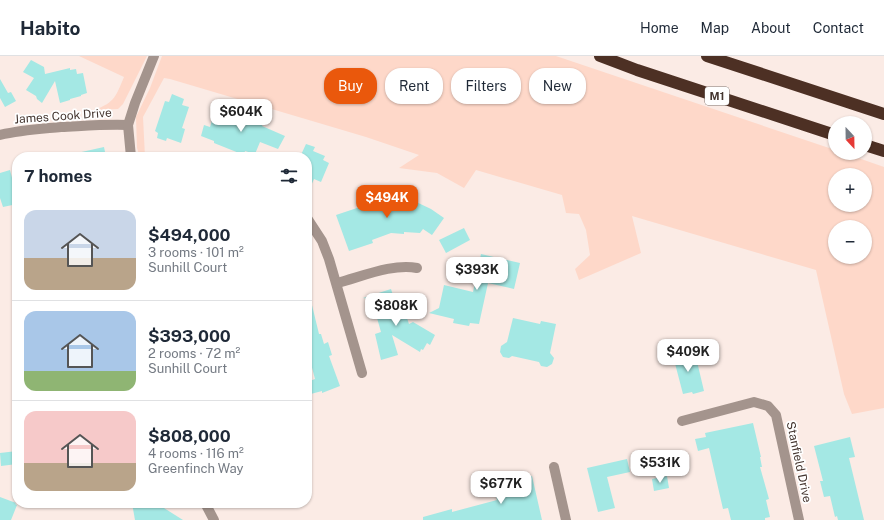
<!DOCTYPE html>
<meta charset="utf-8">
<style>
body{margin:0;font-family:"Public Sans",sans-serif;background:#f6f6f7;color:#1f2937;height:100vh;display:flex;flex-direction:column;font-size:15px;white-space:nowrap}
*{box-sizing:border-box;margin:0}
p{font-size:13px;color:#747a83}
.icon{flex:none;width:22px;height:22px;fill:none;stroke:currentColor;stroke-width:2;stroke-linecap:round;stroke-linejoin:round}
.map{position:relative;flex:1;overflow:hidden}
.panel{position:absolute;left:12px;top:96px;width:300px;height:356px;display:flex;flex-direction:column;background:#fff;border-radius:16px;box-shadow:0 1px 3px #0004}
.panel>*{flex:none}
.hud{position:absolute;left:324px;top:12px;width:380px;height:36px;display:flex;gap:8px}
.needle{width:26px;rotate:158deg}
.buttons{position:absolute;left:828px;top:60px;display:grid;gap:8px}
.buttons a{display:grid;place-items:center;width:44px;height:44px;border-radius:50%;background:#fff;box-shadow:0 1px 3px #0004;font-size:20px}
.price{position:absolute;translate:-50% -34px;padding:0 9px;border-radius:8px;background:#fff;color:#222;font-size:13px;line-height:26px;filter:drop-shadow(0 1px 2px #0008)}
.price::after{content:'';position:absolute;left:50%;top:24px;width:12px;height:9px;margin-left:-6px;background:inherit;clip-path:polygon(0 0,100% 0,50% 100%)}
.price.active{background:#ea580c;color:#fff}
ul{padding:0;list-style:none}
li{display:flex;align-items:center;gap:12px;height:100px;padding:0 12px}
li+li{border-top:1px solid #e0e1e3}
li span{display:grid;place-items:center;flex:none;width:112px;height:80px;border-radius:12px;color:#555}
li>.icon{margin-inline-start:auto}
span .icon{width:48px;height:48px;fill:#fffc;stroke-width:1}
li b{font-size:17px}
h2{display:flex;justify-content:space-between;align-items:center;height:48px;padding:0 12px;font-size:17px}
.chip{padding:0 14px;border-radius:16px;background:#fff;box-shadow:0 1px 3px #0004;font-size:14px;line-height:36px}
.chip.active{background:#ea580c;color:#fff}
header{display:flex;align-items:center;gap:24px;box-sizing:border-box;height:56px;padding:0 20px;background:#fff;border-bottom:1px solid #e0e1e3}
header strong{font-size:19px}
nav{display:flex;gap:22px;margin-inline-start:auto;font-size:14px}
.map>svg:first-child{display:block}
.green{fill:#fed8c9;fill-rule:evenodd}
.building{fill:#a4e8e4}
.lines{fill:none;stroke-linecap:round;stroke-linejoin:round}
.minor{stroke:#a4948d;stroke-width:10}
.highway{stroke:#4d3024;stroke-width:12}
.labels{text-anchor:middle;stroke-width:3.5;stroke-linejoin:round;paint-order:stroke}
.shield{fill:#fff;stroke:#7d726e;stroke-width:1}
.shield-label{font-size:11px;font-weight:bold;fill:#453630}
.street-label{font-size:12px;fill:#453630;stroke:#fff}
</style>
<header>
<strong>Habito</strong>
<nav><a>Home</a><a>Map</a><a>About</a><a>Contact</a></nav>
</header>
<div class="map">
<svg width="884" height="464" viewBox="0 0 884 464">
<rect width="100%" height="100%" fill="#fbebe5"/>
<g class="green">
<path d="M79,0H147L123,48L118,53L95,54C115,46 116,40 124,21Z"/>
<path d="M162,0H556L835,94V97H844L884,111V352L852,358L844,338L816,214L632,160L641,197L579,224L575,213L590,199L586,174L579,158L566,157L562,139L476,114L464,132L437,117L399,112L419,99L366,81L170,23L164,22L143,61L145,101H140L137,92L136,61L150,32ZM835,119H865V149H835ZM835,171H865V201H835Z"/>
</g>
<g class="building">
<path d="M31,4L44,11L45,18L70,12V14L76,13L77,18L83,17L87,37L81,39V40L70,43V44L60,47L55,25L42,47L37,43L36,40L26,34L34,22L23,16Z"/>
<path d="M0,23L8,37L11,36L16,45L5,51L0,42Z"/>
<path d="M172,38L184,43L182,49L189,51L182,72L185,73L181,87L167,82L166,85L157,82L158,77L155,75L165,45L169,46Z"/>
<path d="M238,51L251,55L250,59L264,64L262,70L285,80L278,93L260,86L255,98L245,95L244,99L214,87V85L201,80L204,69L210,71L214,58L233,63Z"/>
<path d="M306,88L315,91L313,95L325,100L323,104L329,107L321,126L314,123L307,139V101H300Z"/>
<path d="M104,91L106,101H77V97Z"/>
<path d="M10,114L17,141V148L3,151L0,142V117Z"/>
<path d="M378,130L387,131V135H393L431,153L444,162L432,179L423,173L420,177L404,176V178L391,177L372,184L373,187L349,195L336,159L360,151V153L375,155Z"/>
<path d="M464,172L470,184L446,197L439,184Z"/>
<path d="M481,198L520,207L514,233L488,227L479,268L470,267L469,270L453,267L454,263L429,257L439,252L444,229L473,236Z"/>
<path d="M391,233L396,249L383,246L386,248V249L407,262L409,268L413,266L435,279L430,289L427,287L423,294L421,293L420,296L392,279L398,299L381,304L375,278L381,276L373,248L371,249L369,243L363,242Z"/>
<path d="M311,245L319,278H321L324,288L328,286L332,299L329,300L340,330L322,337V335L307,339V326L315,323L310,304L307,305V246Z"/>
<path d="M513,262L540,268L541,265L556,268L550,297L554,302L552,308L547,311L541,310L539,306L512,300L509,302L503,301L500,296L501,290L507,286Z"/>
<path d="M682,294L683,300L695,297L704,335L693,338L692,336L683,338L672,296Z"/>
<path d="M753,367L761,401H760L762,411H760L769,443L766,444L770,461L765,462V464H731L728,452L723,453L709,392L698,395L695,383L706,381L705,377Z"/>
<path d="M850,381L855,401L849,402L864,464H838L837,460L835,461L830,440L824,441L820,425H823L814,390Z"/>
<path d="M17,395V408L1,410L0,397Z"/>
<path d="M627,403L630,416L607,421L615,452L598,456L587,412Z"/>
<path d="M532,420L542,464H423V461L452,453V456L497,444L493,430Z"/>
<path d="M667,420L669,432L654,435L652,423Z"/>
<path d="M0,441L16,447L15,448L17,449L11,464H0Z"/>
<path d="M132,447H156L183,464H135Z"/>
</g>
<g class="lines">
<g class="minor">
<path d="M0,79C20,74 40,73 61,71C83,70 106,68 128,69"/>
<path d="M131,101L128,69L135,47L154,0"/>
<path d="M307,162L322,185L329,203L362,317"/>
<path d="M337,227C361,221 393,207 417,212"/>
<path d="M682,365L754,346L768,350L776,359L799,464"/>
<path d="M554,411L566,464"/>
<path d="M205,447L214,464"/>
</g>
<g class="highway">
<path d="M600,0L637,14L835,79"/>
<path d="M707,0L884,58"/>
<path d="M865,89L884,95"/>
</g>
</g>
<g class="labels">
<rect class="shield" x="705" y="31" width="24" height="18" rx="3"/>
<g class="shield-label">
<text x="717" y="44">M1</text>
</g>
<g class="street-label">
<text transform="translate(63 60) rotate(-4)" y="4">James Cook Drive</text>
<text transform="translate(799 406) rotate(78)" y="4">Stanfield Drive</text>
</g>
</g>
</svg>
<div class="buttons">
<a><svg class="needle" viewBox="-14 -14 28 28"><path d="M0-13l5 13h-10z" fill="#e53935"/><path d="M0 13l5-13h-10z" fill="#747a83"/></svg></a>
<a>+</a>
<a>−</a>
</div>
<b class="price" style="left:241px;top:77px">$604K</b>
<b class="price active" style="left:387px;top:163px">$494K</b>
<b class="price" style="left:477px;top:235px">$393K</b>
<b class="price" style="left:396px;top:271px">$808K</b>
<b class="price" style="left:688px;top:317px">$409K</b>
<b class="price" style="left:660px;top:428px">$531K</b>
<b class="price" style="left:501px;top:449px">$677K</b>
<div class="hud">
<a class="chip active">Buy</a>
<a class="chip">Rent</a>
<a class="chip">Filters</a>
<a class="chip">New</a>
</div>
<section class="panel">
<h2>7 homes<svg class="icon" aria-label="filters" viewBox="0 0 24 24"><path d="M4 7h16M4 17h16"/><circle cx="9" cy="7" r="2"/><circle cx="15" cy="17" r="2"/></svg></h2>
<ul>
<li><span style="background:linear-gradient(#c9d6e8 60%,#b9a48a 0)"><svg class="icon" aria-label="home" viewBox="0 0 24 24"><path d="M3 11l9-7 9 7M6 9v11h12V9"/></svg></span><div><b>$494,000</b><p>3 rooms · 101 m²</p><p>Sunhill Court</p></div></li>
<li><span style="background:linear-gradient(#a9c7e8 75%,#8fb573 0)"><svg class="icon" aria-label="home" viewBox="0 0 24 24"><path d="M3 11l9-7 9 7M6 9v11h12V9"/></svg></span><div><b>$393,000</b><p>2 rooms · 72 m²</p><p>Sunhill Court</p></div></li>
<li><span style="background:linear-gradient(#f6c9c9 65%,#b9a48a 0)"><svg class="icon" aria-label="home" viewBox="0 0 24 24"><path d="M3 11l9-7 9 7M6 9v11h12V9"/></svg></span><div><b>$808,000</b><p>4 rooms · 116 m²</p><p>Greenfinch Way</p></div></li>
</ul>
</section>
</div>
